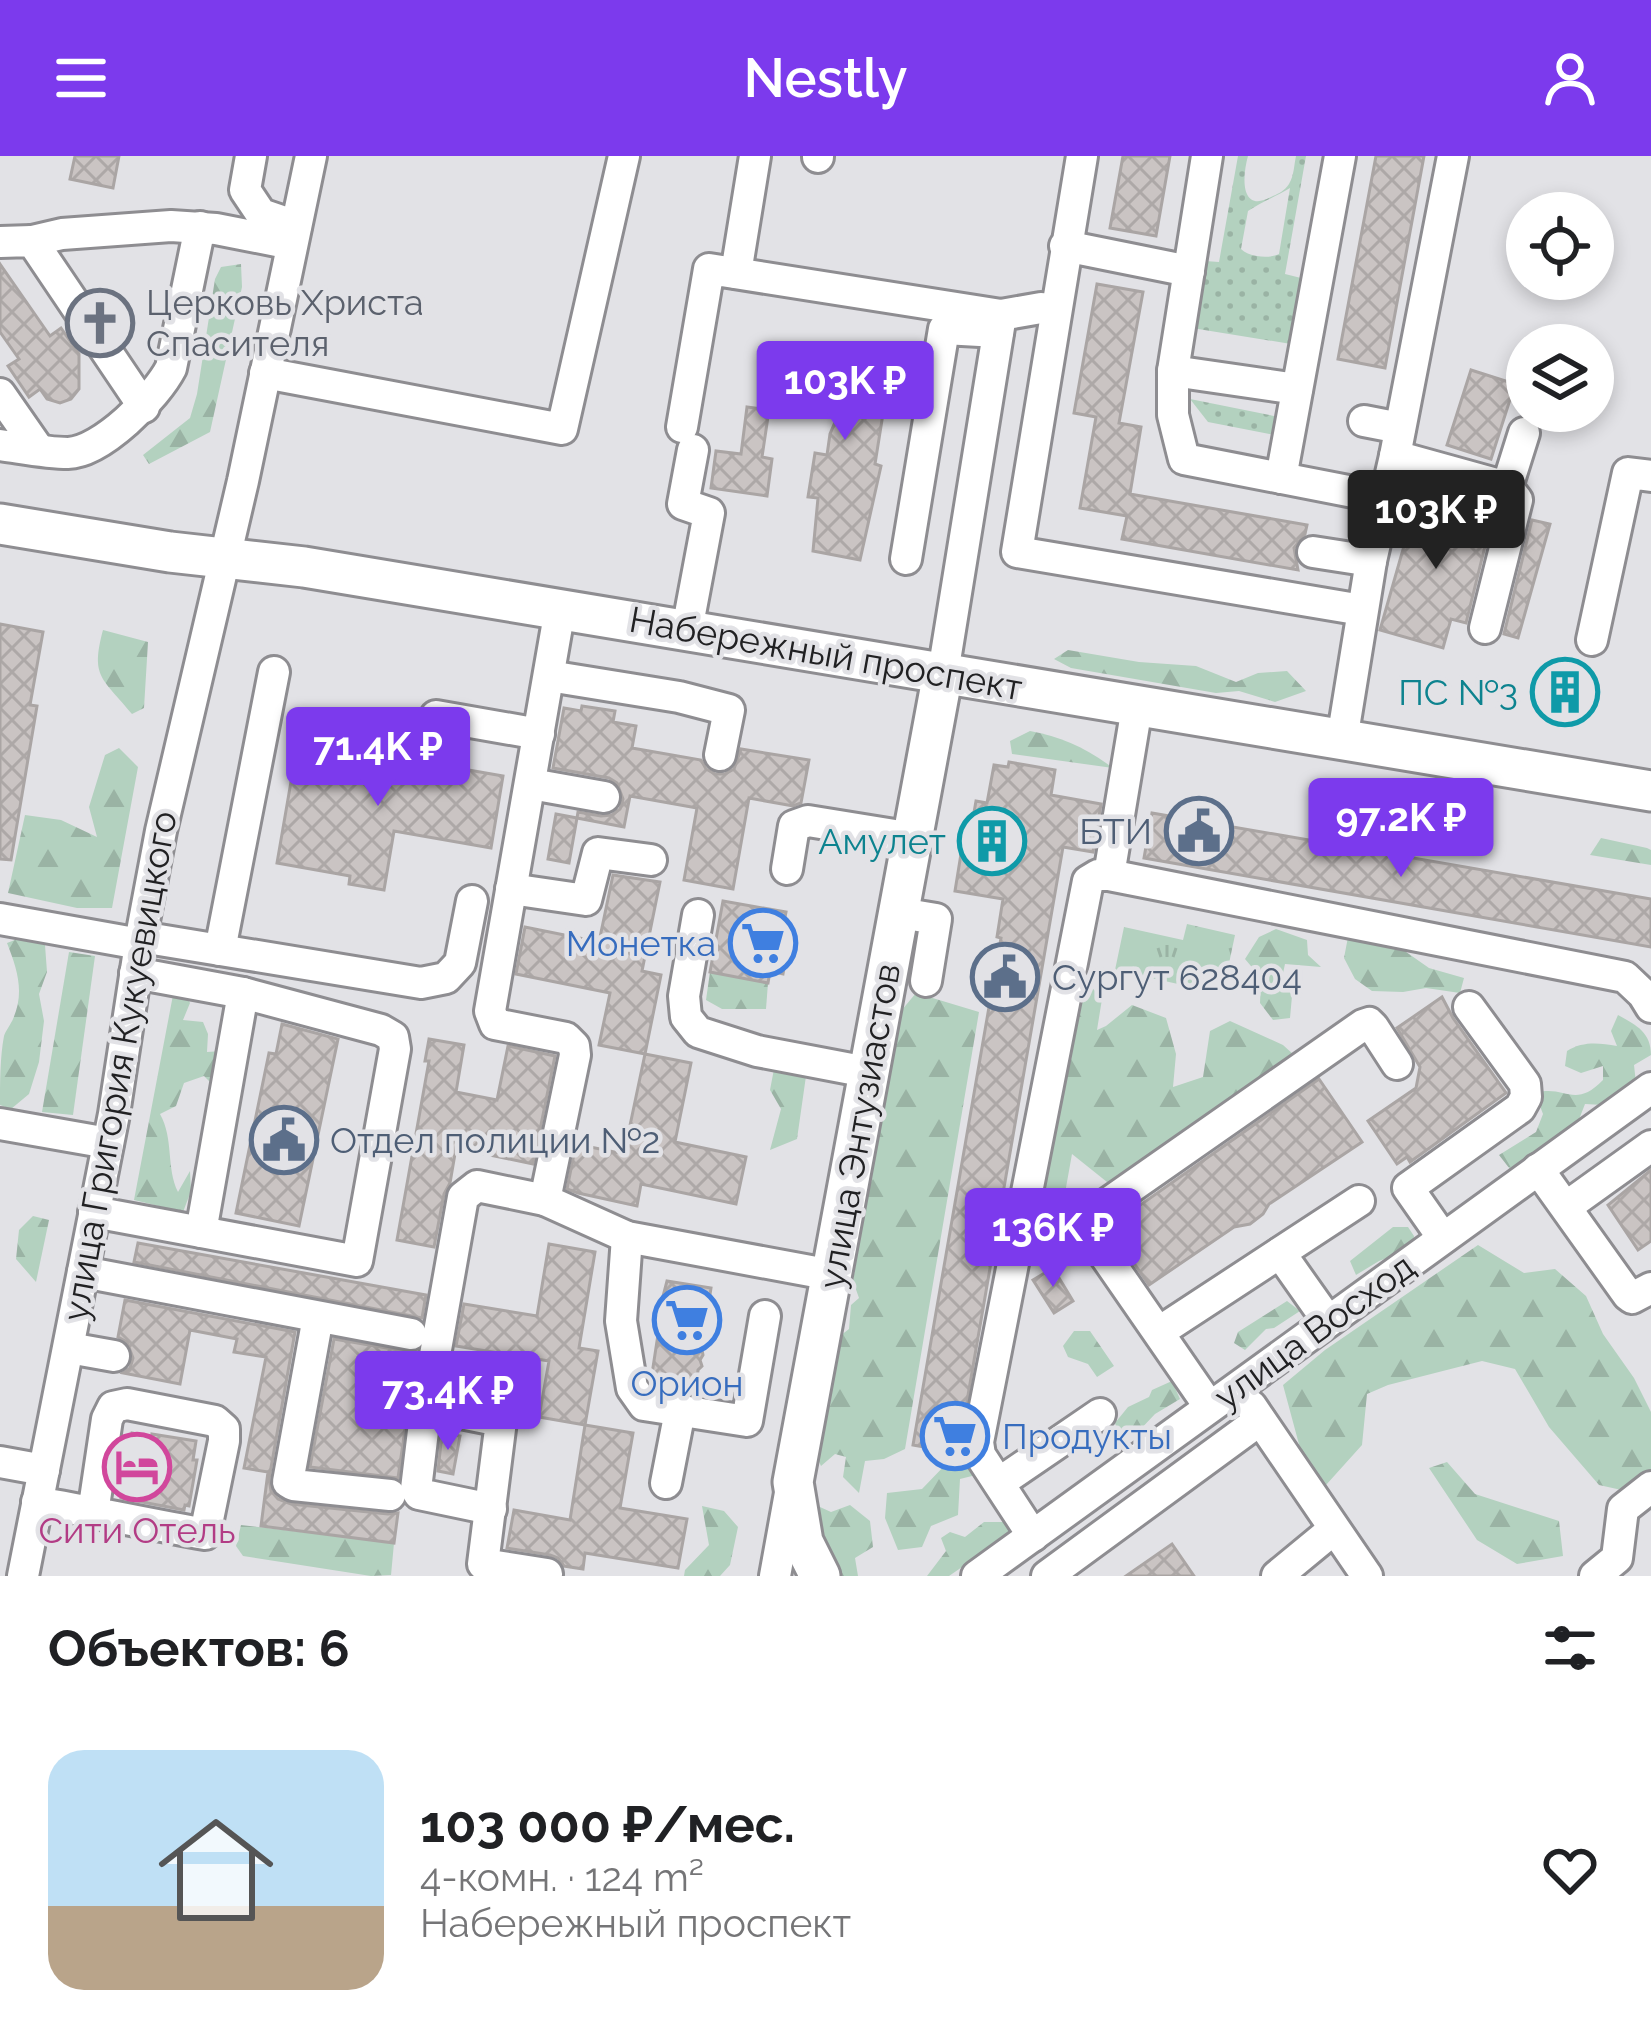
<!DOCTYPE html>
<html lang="ru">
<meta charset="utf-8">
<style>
body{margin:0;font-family:Raleway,sans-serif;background:#f6f6f6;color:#202124;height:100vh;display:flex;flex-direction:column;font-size:45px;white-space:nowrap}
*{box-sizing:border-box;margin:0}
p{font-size:39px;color:#757577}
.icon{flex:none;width:66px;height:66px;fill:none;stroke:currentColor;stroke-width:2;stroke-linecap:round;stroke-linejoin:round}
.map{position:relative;height:1420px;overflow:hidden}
.details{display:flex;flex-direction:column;background:#fff;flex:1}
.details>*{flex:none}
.fabs{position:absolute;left:1506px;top:36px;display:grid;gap:24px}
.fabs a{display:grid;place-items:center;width:108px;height:108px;border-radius:50%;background:#fff;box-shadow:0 6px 18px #0003;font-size:60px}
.price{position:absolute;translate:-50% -102px;padding:0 27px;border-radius:12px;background:#7c3aed;color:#fff;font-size:39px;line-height:78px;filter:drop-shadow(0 3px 6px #0008)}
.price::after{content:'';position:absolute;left:50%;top:72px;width:36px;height:27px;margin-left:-18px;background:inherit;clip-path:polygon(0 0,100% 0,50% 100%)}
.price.current{background:#222;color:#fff}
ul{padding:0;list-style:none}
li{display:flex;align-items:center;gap:36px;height:300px;padding:0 48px}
li span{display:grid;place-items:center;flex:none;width:336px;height:240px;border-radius:36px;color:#555}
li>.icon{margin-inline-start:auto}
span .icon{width:144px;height:144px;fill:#fffc;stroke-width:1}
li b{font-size:51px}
h2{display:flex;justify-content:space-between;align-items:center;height:144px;padding:0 48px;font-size:51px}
header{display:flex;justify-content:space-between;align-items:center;height:156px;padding:0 48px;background:#7c3aed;color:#fff;font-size:54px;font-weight:600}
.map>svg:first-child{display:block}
.grass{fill:url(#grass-dots);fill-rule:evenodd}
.forest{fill:url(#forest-firs)}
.park{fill:url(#park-tufts)}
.building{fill:url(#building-cross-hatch);stroke:#aaa5a4;stroke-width:3}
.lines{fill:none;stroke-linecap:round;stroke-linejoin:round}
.minor-casing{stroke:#8e8d91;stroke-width:36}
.major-casing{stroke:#8e8d91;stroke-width:45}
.minor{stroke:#fff;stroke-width:30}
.major{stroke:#fff;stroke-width:39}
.labels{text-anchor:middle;stroke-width:9;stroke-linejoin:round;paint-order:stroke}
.worship-label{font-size:36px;fill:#5b616d;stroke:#e2e2e6;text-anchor:start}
.street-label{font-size:36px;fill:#212123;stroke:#e2e2e6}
.culture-label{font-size:36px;fill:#0d838f;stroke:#e2e2e6;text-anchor:end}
.service-label{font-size:36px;fill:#4e5e75;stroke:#e2e2e6;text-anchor:start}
.shop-label{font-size:36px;fill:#366cbe;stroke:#e2e2e6;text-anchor:end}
.hotel-label{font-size:36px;fill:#b23c85;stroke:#e2e2e6}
</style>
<header><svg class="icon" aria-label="menu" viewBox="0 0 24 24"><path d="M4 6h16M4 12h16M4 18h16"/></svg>Nestly<svg class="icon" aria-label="person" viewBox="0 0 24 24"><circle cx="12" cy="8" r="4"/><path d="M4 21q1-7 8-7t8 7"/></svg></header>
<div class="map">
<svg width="1651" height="1420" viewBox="0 0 1651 1420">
<defs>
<pattern id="grass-dots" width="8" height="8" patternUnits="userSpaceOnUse" patternTransform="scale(3)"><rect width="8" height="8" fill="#b3d1bf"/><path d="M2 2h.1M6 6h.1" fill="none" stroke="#9ab3a4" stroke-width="1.8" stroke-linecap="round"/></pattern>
<pattern id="forest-firs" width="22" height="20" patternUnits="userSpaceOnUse" patternTransform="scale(3)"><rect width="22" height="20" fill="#b3d1bf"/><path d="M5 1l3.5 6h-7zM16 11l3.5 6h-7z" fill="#9ab3a4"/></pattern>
<pattern id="park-tufts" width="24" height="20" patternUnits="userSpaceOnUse" patternTransform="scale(3)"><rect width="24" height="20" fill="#b3d1bf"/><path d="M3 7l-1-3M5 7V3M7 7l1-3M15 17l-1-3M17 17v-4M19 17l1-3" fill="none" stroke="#9ab3a4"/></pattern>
<pattern id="building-cross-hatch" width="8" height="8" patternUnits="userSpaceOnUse" patternTransform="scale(3)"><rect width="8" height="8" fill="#cac4c3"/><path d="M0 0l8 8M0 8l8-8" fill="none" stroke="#ada8a7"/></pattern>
</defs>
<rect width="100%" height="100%" fill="#e2e2e6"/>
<g class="grass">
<path d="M1238,0H1248C1242,21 1240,59 1273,40C1280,37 1284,35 1289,28C1294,20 1294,9 1296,0H1306L1285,118L1301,122L1291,188L1192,172L1205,105L1219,106ZM1290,32L1279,98C1269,103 1249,101 1241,93L1248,55C1261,46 1277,40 1290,32Z"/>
<path d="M1190,243L1279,261L1275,279L1208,266Z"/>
</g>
<g class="forest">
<path d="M241,108L242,131L210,276L149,308L143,299L190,262L197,238L215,123L221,111Z"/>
<path d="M103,474L148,486L144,552L132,558C103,522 90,522 103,474Z"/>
<path d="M1068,494L1139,506L1196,510L1236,526L1258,517L1287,515L1306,535L1275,546L1239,535L1216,537L1071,512L1054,503Z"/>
<path d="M1030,575C1062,581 1086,592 1113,612L1012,598L1010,585Z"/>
<path d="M119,592L138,611L112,752H77L8,737L25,659L61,664L97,681L89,651L105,599Z"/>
<path d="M1601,682L1647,692L1651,694V709L1590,699Z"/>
<path d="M1276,773L1307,784L1308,799L1321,811L1285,808L1282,822L1292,840L1290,862L1273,864L1260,847L1261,822L1245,803L1259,781Z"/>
<path d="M1348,781L1399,791L1429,812L1464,822L1460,837L1426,832L1403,836L1372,835L1355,823L1344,802Z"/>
<path d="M20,782L45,789L47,816L39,838L44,865L39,906L29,938L11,953L0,949C0,927 0,901 4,880C5,876 12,866 13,863C25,836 17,813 7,787Z"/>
<path d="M69,796L95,800L73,959L42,956Z"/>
<path d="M710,816L768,827L766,853H722L706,844Z"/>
<path d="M1088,827L1102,843L1097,874L1106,870L1132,849L1166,862L1176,898L1173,931L1203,921L1210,875L1230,865L1283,889L1294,899L1112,1030L1072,998L1060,1065L1038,1059L1039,1006L1071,846Z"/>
<path d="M916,837L979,856L905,1293L884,1303L865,1305L859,1337L843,1321L846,1301L835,1298L821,1310L816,1299L836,1183L849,1173L851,1149L859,1142L853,1125L885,916L901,855Z"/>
<path d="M186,838L190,847L183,864L203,866L208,878L207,896L222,895L211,927L204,920L184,927L176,950L160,958C174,983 166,1012 178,1036L190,1015L191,1035L183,1056L134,1044L173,839Z"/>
<path d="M1618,859C1636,869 1651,876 1651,899L1634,909L1636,927L1603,949L1585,948L1578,966L1552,983L1545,995L1513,1017L1499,999L1536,976L1543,958L1535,937C1565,928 1574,954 1603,924V910L1581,917L1565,910L1567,895C1583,885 1599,887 1617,890L1611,875Z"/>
<path d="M774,913L806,920L797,983L770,994L781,953L770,934Z"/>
<path d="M33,1060L49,1064L36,1126L16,1103L19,1074Z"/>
<path d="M1393,1071H1408L1414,1080L1413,1092L1379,1105L1356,1119L1350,1105Z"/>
<path d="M1478,1089L1524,1117L1555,1113L1586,1140L1603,1178L1634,1222L1651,1256V1313L1626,1335L1599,1329L1549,1271L1515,1213L1482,1205L1388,1229L1367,1238L1362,1289L1326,1329L1300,1292L1283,1229L1325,1194Z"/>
<path d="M1287,1145L1300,1155L1274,1172L1266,1173L1245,1194L1234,1187L1238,1176Z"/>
<path d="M1074,1175H1090L1114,1210L1097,1221L1088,1208L1068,1201L1063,1190Z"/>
<path d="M1172,1225L1180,1243L1155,1258L1136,1278L1120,1282L1115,1267L1128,1251L1149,1241L1152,1234Z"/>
<path d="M969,1292L980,1318L960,1323L958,1359L931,1370L922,1391L898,1394L885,1362L887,1337L922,1333L948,1306Z"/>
<path d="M1447,1306L1475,1338L1559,1365L1563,1400L1517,1408L1477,1384L1429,1312Z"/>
<path d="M850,1349L870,1365L873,1391L855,1402L858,1420H839L808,1357L820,1351L831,1356Z"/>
<path d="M702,1350L724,1355L738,1371L730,1409L720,1420H684L685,1414L709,1389Z"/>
<path d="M984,1366H1008L1013,1376L949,1420H927L946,1395L941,1382L950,1376L965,1381Z"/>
<path d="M241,1369L394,1387L391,1419L371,1420L243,1400L236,1390Z"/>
</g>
<path class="park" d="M1187,768L1235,779L1227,817L1196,832L1115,814L1124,771L1183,784Z"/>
<g class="building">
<path d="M75,0H119L113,32L70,23Z"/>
<path d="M1123,0H1170L1156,80L1110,72Z"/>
<path d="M1376,0H1424L1385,212L1338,203Z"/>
<path d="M0,108L50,180L61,172L79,198V233L71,243L60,247L47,243L40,233L29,241L8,210L19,203L0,176Z"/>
<path d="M1097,128L1143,136L1119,267L1141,271L1130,338L1307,369L1305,378L1294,392L1298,414L1122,383L1127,360L1080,352L1096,261L1074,257Z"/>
<path d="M801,187L892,201L875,308L881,310L860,404L813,395L818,342L808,341L815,297L827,299L830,278L844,245L793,236Z"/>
<path d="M1471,214L1515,228L1491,303L1447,289Z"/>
<path d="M747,251L769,254L762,301L772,303L767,340L711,332L716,295L741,298Z"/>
<path d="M1418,341L1492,362L1466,467L1451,463L1443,492L1380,474Z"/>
<path d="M1532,364L1550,368L1518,482L1504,478Z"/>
<path d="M0,468L43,476L30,549L37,550L11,704L0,703Z"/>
<path d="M1543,519L1592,533L1587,553L1538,540Z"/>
<path d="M582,550L615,555L613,566L636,570L632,592L701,604L706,613L715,618H725L734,613L741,593L809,604L801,647L793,650L749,642L733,733L684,724L697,652L630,640L624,671L577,662L578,656L601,660L612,659L620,653L623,643L617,627L609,622L553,612L564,552L581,555Z"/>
<path d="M298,585L327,589L353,586L377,598L503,620L491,692L394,675L384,734L349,728L350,720L277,707Z"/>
<path d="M1009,606L1055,614L1051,639L1101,648L1093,696L1063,691L958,1297L913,1289L1001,782L997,781L1003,743L955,735L966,667L972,668L976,645L987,647L994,609L1008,611Z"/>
<path d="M1152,657L1651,743V791L1144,702Z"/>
<path d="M556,658L577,662L569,707L548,703Z"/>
<path d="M613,719L660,726L642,815L661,819L645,898L599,889L610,837L516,818L525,771L599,786Z"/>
<path d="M723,745L786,756L781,783L789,784L783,818L770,815L768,827L710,816Z"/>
<path d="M1442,841L1453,862L1506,937L1410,1006L1407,1001L1397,1008L1368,965L1416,932L1420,911L1397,872Z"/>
<path d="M282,868L338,883L299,1070L236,1057L269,897L276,898Z"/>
<path d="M429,883L464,889L456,936L497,944L508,890L555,900L533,1008L456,992L450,1027L444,1038L434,1091L397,1084L429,905H425Z"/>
<path d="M645,898L691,907L675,986L746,1001L736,1048L641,1028L637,1050L578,1037L567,1033L576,988L624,998Z"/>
<path d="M1319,923L1362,986L1269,1048L1263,1058L1250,1068L1234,1071L1149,1129L1109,1071Z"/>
<path d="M1651,1014V1085L1638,1094L1608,1049Z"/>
<path d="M138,1087L426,1139L422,1162L134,1106Z"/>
<path d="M549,1088L595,1096L579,1192L598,1195L585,1269L539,1261L549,1205L456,1190L464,1148L537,1160Z"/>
<path d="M1053,1112L1073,1145L1054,1157L1033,1124Z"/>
<path d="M667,1125L711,1132L703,1183L705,1189L702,1194L703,1199L700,1204L702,1210L698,1214L697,1225L652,1218L659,1172L655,1171Z"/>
<path d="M125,1144L295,1176L269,1323L271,1335L278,1343L291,1348L388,1358L398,1357L394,1387L261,1370L268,1316L244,1312L266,1201L234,1196L237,1183L190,1174L180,1228L123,1217L130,1212L133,1202L127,1186L118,1181Z"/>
<path d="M334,1183L416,1197L398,1322L310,1311Z"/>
<path d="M585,1269L633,1277L620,1352L687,1363L678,1412L585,1397L583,1413L564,1410L558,1402L550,1399L507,1392L514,1354L570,1364Z"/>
<path d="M132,1277L152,1281V1278L196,1285L193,1304H197L189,1350L185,1349L184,1354L121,1342L123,1327L119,1326L125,1314L124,1299L128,1300Z"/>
<path d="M442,1277L460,1280L453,1318L438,1315Z"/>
<path d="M1172,1388L1194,1420H1126Z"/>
</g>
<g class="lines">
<g class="minor-casing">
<g id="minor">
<path d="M251,0L245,34L261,58L296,70"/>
<path d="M1082,0L1017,396L1362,454"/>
<path d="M1207,0L1173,215V259L1184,303L1384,342"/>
<path d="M818,1V0"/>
<path d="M32,85L62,78L171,70L216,73L292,88"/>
<path d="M0,86L32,85L144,251"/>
<path d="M1065,90L1189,115"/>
<path d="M736,117L755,0"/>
<path d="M1173,215L1297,233"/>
<path d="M265,217L562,273L624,0"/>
<path d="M0,238L39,294"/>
<path d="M1364,265L1400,272"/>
<path d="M682,271L709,113L1001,159"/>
<path d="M0,289C22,292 46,297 68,297C102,296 156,241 171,212L200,71"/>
<path d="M1395,300L1507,331L1517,344L1485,472"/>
<path d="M1281,322L1340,0"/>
<path d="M1507,331L1524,277"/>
<path d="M1313,396L1371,405"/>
<path d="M906,403L944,173L998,176"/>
<path d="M560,453L490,855L495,868L566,882L574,890L575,899L545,1044L627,1081L832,1119"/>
<path d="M687,474L709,357L683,348L693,294"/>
<path d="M1592,484L1628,317L1651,320"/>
<path d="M943,517L1001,159L1041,152L1055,155"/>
<path d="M549,520L679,541L729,554L720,599"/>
<path d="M436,560L539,578"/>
<path d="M1342,584L1371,405L1395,300L1453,0"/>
<path d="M531,628L604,641"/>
<path d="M787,713L794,670L808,665L913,682"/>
<path d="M1109,719L1137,551"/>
<path d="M511,733L586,744L598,697L651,704"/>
<path d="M900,757L936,763L926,825"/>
<path d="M698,759L684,840L686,861L698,876L757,895L867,916"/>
<path d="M0,763L140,788"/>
<path d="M141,781L421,827L446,822L460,807L472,745"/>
<path d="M220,794L274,516"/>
<path d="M0,968L108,987"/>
<path d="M1538,1013L1628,1139L1632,1142L1651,1132"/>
<path d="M1566,1051L1651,990"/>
<path d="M94,1056L357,1105L395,893L393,881L381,874L243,837L135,817"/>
<path d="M201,1076L243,837"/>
<path d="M627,1081L621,1165L632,1232L644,1249L747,1265L765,1160"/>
<path d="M1443,1082L1408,1032L1520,952L1526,941L1525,928L1469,851"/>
<path d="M1280,1097L1328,1165"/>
<path d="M83,1116L411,1178"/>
<path d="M318,1161L288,1326L293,1329L390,1339"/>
<path d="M1159,1176L1359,1045"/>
<path d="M69,1192L114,1200"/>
<path d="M426,1250L501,1265L483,1408L547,1418"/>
<path d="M1209,1250L1088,1075L1084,1064L1363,869L1369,867L1373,871L1397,908"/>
<path d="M1251,1250L1367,1420"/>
<path d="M0,1306L44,1314"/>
<path d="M666,1327L680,1255"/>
<path d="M999,1327L1100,1258"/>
<path d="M37,1346C93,1356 149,1368 205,1378L224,1285V1273L215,1265L127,1248L113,1251L107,1263L93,1357"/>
<path d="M491,1353L419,1338L416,1333L426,1250L463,1041L477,1030L545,1044"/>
<path d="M1033,1380L980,1299L978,1286L1088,725L1098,719H1109L1625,821L1643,838L1651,851"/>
<path d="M23,1420L114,958L141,781L161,675L243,325L311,0"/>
<path d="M775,1420L790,1337"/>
<path d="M977,1420L1651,932"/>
<path d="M1047,1420L1260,1264"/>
<path d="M1277,1420L1334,1373"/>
<path d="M1595,1420L1617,1402L1623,1353L1651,1331"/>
</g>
</g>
<g class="major-casing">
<g id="major">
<path d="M0,368L170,396L304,411L1651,635"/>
<path d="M820,1420L803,1386L793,1326L943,517"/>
</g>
</g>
<use href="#minor" class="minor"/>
<use href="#major" class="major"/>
</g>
<defs>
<g id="church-ring" transform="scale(3.45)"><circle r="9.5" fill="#e2e2e6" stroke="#6b7280" stroke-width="1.5"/><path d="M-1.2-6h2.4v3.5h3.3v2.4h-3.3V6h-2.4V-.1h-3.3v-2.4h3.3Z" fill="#6b7280"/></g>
<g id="building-ring" transform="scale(3.45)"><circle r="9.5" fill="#e2e2e6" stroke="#0f9aa8" stroke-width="1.5"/><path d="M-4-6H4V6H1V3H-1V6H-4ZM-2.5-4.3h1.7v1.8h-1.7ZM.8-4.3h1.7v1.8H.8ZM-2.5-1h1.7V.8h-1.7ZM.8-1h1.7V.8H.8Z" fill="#0f9aa8"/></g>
<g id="civic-ring" transform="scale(3.45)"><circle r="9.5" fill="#e2e2e6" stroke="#5c6f8a" stroke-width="1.5"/><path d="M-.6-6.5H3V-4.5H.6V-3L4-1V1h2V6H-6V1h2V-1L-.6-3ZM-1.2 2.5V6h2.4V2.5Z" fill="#5c6f8a"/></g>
<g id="supermarket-ring" transform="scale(3.45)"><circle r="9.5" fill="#e2e2e6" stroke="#3f7fe0" stroke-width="1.5"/><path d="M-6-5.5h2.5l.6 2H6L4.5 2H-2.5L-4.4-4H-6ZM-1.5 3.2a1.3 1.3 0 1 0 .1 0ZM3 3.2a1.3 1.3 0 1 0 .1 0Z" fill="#3f7fe0"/></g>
<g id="hotel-ring" transform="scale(3.45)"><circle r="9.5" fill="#e2e2e6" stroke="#d1479c" stroke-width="1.5"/><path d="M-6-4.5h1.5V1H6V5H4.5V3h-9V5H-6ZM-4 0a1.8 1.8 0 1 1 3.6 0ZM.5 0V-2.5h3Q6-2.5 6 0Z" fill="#d1479c"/></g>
</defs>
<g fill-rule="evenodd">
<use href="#church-ring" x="100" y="167"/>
<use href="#building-ring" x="1565" y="536"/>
<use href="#civic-ring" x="1199" y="675"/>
<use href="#building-ring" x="992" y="685"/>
<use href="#supermarket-ring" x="763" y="787"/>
<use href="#civic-ring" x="1005" y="821"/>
<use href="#civic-ring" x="284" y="984"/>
<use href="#supermarket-ring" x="687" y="1164"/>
<use href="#supermarket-ring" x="955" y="1280"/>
<use href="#hotel-ring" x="137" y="1311"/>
</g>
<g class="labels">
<g class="worship-label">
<text x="146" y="159">Церковь Христа<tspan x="146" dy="41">Спасителя</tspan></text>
</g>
<g class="street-label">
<text transform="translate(826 497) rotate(10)" y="13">Набережный проспект</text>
<text transform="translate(119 910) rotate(-80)" y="13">улица Григория Кукуевицкого</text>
<text transform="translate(859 970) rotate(-80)" y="13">улица Энтузиастов</text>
<text transform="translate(1314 1175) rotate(-36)" y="13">улица Восход</text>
</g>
<g class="culture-label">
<text x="1518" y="549">ПС №3</text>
<text x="946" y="698">Амулет</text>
</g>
<g class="service-label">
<text x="1152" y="688" text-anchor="end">БТИ</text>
<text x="1052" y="834">Сургут 628404</text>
<text x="330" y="997">Отдел полиции №2</text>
</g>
<g class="shop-label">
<text x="716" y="800">Монетка</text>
<text x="687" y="1240" text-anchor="middle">Орион</text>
<text x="1002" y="1293" text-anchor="start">Продукты</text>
</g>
<g class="hotel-label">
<text x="137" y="1387">Сити Отель</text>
</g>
</g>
</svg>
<div class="fabs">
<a><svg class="icon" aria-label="locate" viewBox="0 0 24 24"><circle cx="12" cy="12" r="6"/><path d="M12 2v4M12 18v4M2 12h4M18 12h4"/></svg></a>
<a><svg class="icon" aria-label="layers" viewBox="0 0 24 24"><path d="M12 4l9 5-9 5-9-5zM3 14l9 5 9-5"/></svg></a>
</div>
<b class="price" style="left:845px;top:287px">103K ₽</b>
<b class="price current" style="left:1436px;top:416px">103K ₽</b>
<b class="price" style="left:378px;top:653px">71.4K ₽</b>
<b class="price" style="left:1401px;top:724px">97.2K ₽</b>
<b class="price" style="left:1053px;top:1134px">136K ₽</b>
<b class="price" style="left:448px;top:1297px">73.4K ₽</b>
</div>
<section class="details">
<h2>Объектов: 6<svg class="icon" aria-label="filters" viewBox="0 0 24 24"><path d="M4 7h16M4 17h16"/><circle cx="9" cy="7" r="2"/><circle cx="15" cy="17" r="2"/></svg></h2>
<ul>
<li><span style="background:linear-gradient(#bfe0f5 65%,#b9a48a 0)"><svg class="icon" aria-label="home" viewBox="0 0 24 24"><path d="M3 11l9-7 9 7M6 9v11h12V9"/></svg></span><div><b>103 000 ₽/мес.</b><p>4-комн. · 124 m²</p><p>Набережный проспект</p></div><svg class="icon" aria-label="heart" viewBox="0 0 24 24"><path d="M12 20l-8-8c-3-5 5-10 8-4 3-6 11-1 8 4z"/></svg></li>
</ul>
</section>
